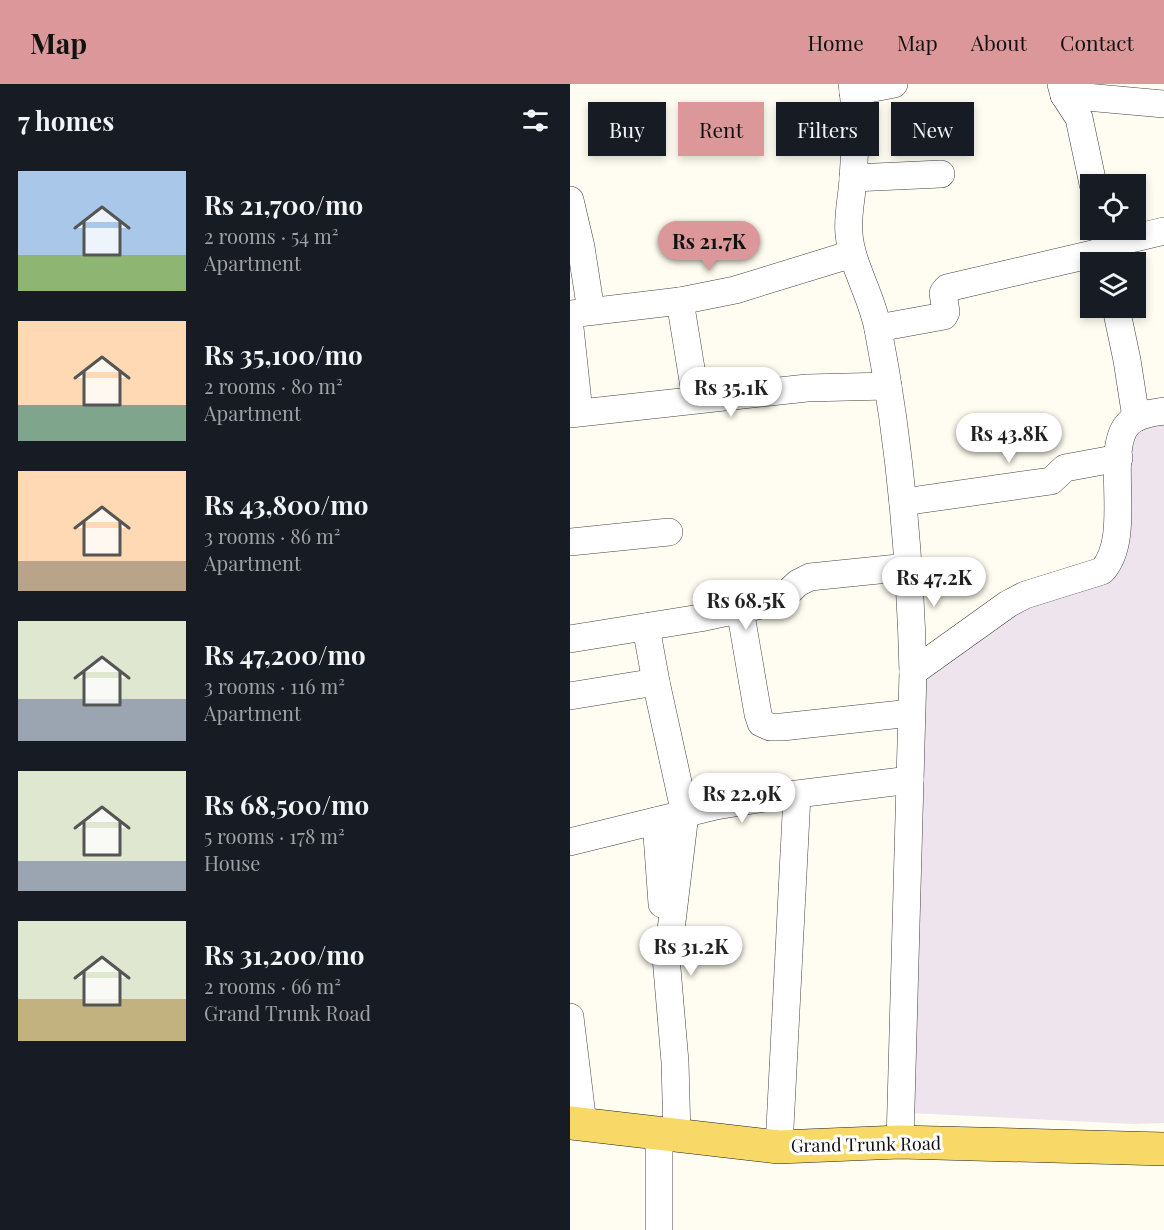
<!DOCTYPE html>
<meta charset="utf-8">
<style>
body{margin:0;font-family:"Playfair Display",serif;background:#242831;color:#f1f3f6;height:100vh;display:flex;flex-direction:column;font-size:22px;white-space:nowrap}
*{box-sizing:border-box;margin:0}
p{font-size:20px;color:#9ea1a6}
.icon{flex:none;width:33px;height:33px;fill:none;stroke:currentColor;stroke-width:2;stroke-linecap:round;stroke-linejoin:round}
.map{position:relative;flex:1;overflow:hidden}
.side{display:flex;flex-direction:column;background:#171b24;width:570px}
.side>*{flex:none}
.banner{position:absolute;left:18px;top:18px;width:486px;height:54px;display:flex;gap:12px}
.buttons{position:absolute;left:510px;top:90px;display:grid;gap:12px}
.buttons a{display:grid;place-items:center;width:66px;height:66px;border-radius:0px;background:#171b24;box-shadow:0 3px 9px #0003;font-size:30px}
.price{position:absolute;translate:-50% -51px;padding:0 14px;border-radius:21px;background:#fff;color:#222;font-size:20px;line-height:39px;filter:drop-shadow(0 2px 3px #0008)}
.price::after{content:'';position:absolute;left:50%;top:36px;width:18px;height:14px;margin-left:-9px;background:inherit;clip-path:polygon(0 0,100% 0,50% 100%)}
.price.on{background:#db979a;color:#111}
ul{padding:0;list-style:none}
li{display:flex;align-items:center;gap:18px;height:150px;padding:0 18px}
li span{display:grid;place-items:center;flex:none;width:168px;height:120px;border-radius:0px;color:#555}
li>.icon{margin-inline-start:auto}
span .icon{width:72px;height:72px;fill:#fffc;stroke-width:1}
li b{font-size:26px}
h2{display:flex;justify-content:space-between;align-items:center;height:72px;padding:0 18px;font-size:26px}
.tag{padding:0 21px;border-radius:0px;background:#171b24;box-shadow:0 3px 9px #0003;font-size:21px;line-height:54px}
.tag.on{background:#db979a;color:#111}
header{display:flex;align-items:center;gap:36px;box-sizing:border-box;height:84px;padding:0 30px;background:#db979a;color:#111}
header strong{font-size:28px}
nav{display:flex;gap:33px;margin-inline-start:auto;font-size:21px}
main{display:flex;flex:1;min-height:0}
.map>svg:first-child{display:block}
.industrial{fill:#ede4ee}
.lines{fill:none;stroke-linecap:round;stroke-linejoin:round}
.minor-casing{stroke:#424242;stroke-width:28}
.major-casing{stroke:#202020;stroke-width:34}
.minor{stroke:#fff;stroke-width:27}
.major{stroke:#f8d968;stroke-width:33}
.labels{text-anchor:middle;stroke-width:6;stroke-linejoin:round;paint-order:stroke}
.street-label{font-size:18px;fill:#0f0f0f;stroke:#fff}
</style>
<header>
<strong>Map</strong>
<nav><a>Home</a><a>Map</a><a>About</a><a>Contact</a></nav>
</header>
<main>
<section class="side">
<h2>7 homes<svg class="icon" aria-label="filters" viewBox="0 0 24 24"><path d="M4 7h16M4 17h16"/><circle cx="9" cy="7" r="2"/><circle cx="15" cy="17" r="2"/></svg></h2>
<ul>
<li><span style="background:linear-gradient(#a9c7e8 70%,#8fb573 0)"><svg class="icon" aria-label="home" viewBox="0 0 24 24"><path d="M3 11l9-7 9 7M6 9v11h12V9"/></svg></span><div><b>Rs 21,700/mo</b><p>2 rooms · 54 m²</p><p>Apartment</p></div></li>
<li><span style="background:linear-gradient(#ffd9b3 70%,#7fa58c 0)"><svg class="icon" aria-label="home" viewBox="0 0 24 24"><path d="M3 11l9-7 9 7M6 9v11h12V9"/></svg></span><div><b>Rs 35,100/mo</b><p>2 rooms · 80 m²</p><p>Apartment</p></div></li>
<li><span style="background:linear-gradient(#ffd9b3 75%,#b9a48a 0)"><svg class="icon" aria-label="home" viewBox="0 0 24 24"><path d="M3 11l9-7 9 7M6 9v11h12V9"/></svg></span><div><b>Rs 43,800/mo</b><p>3 rooms · 86 m²</p><p>Apartment</p></div></li>
<li><span style="background:linear-gradient(#dfe7d0 65%,#9aa5b1 0)"><svg class="icon" aria-label="home" viewBox="0 0 24 24"><path d="M3 11l9-7 9 7M6 9v11h12V9"/></svg></span><div><b>Rs 47,200/mo</b><p>3 rooms · 116 m²</p><p>Apartment</p></div></li>
<li><span style="background:linear-gradient(#dfe7d0 75%,#9aa5b1 0)"><svg class="icon" aria-label="home" viewBox="0 0 24 24"><path d="M3 11l9-7 9 7M6 9v11h12V9"/></svg></span><div><b>Rs 68,500/mo</b><p>5 rooms · 178 m²</p><p>House</p></div></li>
<li><span style="background:linear-gradient(#dfe7d0 65%,#c2b280 0)"><svg class="icon" aria-label="home" viewBox="0 0 24 24"><path d="M3 11l9-7 9 7M6 9v11h12V9"/></svg></span><div><b>Rs 31,200/mo</b><p>2 rooms · 66 m²</p><p>Grand Trunk Road</p></div></li>
</ul>
</section>
<div class="map">
<svg width="594" height="1146" viewBox="0 0 594 1146">
<rect width="100%" height="100%" fill="#fffdf1"/>
<path class="industrial" d="M594,316V1039L564,1040L339,1029L355,582L558,458L554,326Z"/>
<g class="lines">
<g class="minor-casing">
<g id="minor">
<path d="M282,0C287,30 285,65 283,95C282,113 277,132 279,150C281,180 302,212 308,245C330,358 340,473 343,588L330,1058"/>
<path d="M491,0L494,11L509,34L523,100"/>
<path d="M283,8L324,0"/>
<path d="M494,11L594,20"/>
<path d="M283,94L371,90"/>
<path d="M0,116L11,163L21,227"/>
<path d="M533,146C534,154 536,157 544,159L594,147"/>
<path d="M110,217L126,315"/>
<path d="M546,224L557,276L566,334"/>
<path d="M0,230L110,217L165,206L282,170"/>
<path d="M0,244L9,328"/>
<path d="M308,244L374,232L376,228L373,209L377,204L527,169L534,165L538,158"/>
<path d="M0,330L237,304L318,302"/>
<path d="M333,418L481,397L495,384L549,374"/>
<path d="M0,458L99,448"/>
<path d="M170,525L188,630L191,639L200,643H212L341,629"/>
<path d="M76,543L86,598L115,730L97,879"/>
<path d="M0,555L130,534L201,519L212,514L228,499L240,493L338,483"/>
<path d="M343,588L438,520L455,511L532,487C565,452 532,365 559,339C568,330 582,329 594,327"/>
<path d="M0,612L86,598"/>
<path d="M86,737L92,820"/>
<path d="M0,758L146,722L195,714L340,696"/>
<path d="M95,861L105,978L107,1051"/>
<path d="M0,933L13,1040"/>
<path d="M89,1049V1146"/>
<path d="M209,1063L227,711"/>
</g>
</g>
<g class="major-casing">
<path id="major" d="M0,1039L209,1063L330,1058L594,1065"/>
</g>
<use href="#minor" class="minor"/>
<use href="#major" class="major"/>
</g>
<g class="labels">
<g class="street-label">
<text transform="translate(296 1061) rotate(-1)" y="6">Grand Trunk Road</text>
</g>
</g>
</svg>
<div class="buttons">
<a><svg class="icon" aria-label="locate" viewBox="0 0 24 24"><circle cx="12" cy="12" r="6"/><path d="M12 2v4M12 18v4M2 12h4M18 12h4"/></svg></a>
<a><svg class="icon" aria-label="layers" viewBox="0 0 24 24"><path d="M12 4l9 5-9 5-9-5zM3 14l9 5 9-5"/></svg></a>
</div>
<b class="price on" style="left:139px;top:188px">Rs 21.7K</b>
<b class="price" style="left:161px;top:334px">Rs 35.1K</b>
<b class="price" style="left:439px;top:380px">Rs 43.8K</b>
<b class="price" style="left:364px;top:524px">Rs 47.2K</b>
<b class="price" style="left:176px;top:547px">Rs 68.5K</b>
<b class="price" style="left:172px;top:740px">Rs 22.9K</b>
<b class="price" style="left:121px;top:893px">Rs 31.2K</b>
<div class="banner">
<a class="tag">Buy</a>
<a class="tag on">Rent</a>
<a class="tag">Filters</a>
<a class="tag">New</a>
</div>
</div>
</main>
